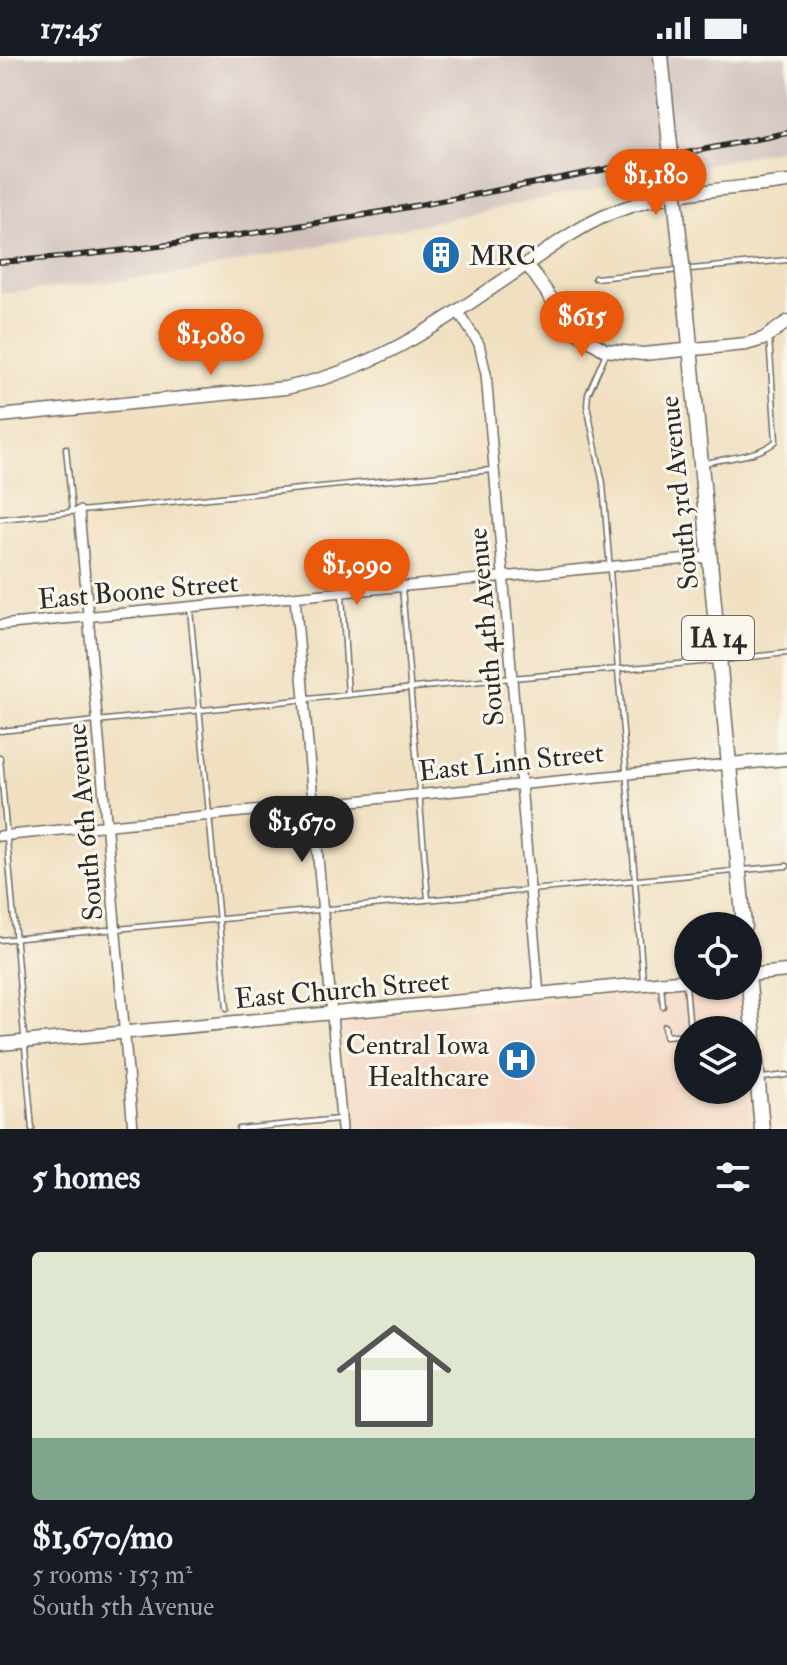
<!DOCTYPE html>
<meta charset="utf-8">
<style>
body{margin:0;font-family:"IM FELL Double Pica",serif;background:#242831;color:#f1f3f6;height:100vh;display:flex;flex-direction:column;font-size:30px;white-space:nowrap}
*{box-sizing:border-box;margin:0}
p{font-size:26px;color:#9ea1a6}
.icon{flex:none;width:44px;height:44px;fill:none;stroke:currentColor;stroke-width:2;stroke-linecap:round;stroke-linejoin:round}
.map{position:relative;height:1073px;overflow:hidden}
.sheet{display:flex;flex-direction:column;background:#171b24;flex:1}
.sheet>*{flex:none}
.tools{position:absolute;left:674px;top:856px;display:grid;gap:16px}
.tools a{display:grid;place-items:center;width:88px;height:88px;border-radius:50%;background:#171b24;box-shadow:0 2px 6px #0004;font-size:40px}
.price{position:absolute;translate:-50% -68px;padding:0 18px;border-radius:28px;background:#ea580c;color:#fff;font-size:26px;line-height:52px;filter:drop-shadow(0 2px 4px #0008)}
.price::after{content:'';position:absolute;left:50%;top:48px;width:24px;height:18px;margin-left:-12px;background:inherit;clip-path:polygon(0 0,100% 0,50% 100%)}
.price.on{background:#222;color:#fff}
ul{padding:0;list-style:none}
li{display:grid;align-content:center;gap:16px;height:424px;padding:0 32px}
li+li{border-top:2px solid #363941}
li span{display:grid;place-items:center;height:248px;border-radius:8px;color:#555}
li>.icon{margin-inline-start:auto}
span .icon{width:144px;height:144px;fill:#fffc;stroke-width:1}
li b{font-size:34px}
h2{display:flex;justify-content:space-between;align-items:center;height:96px;padding:0 32px;font-size:34px}
.status{display:flex;justify-content:space-between;align-items:center;height:56px;padding:0 40px;background:#171b24;direction:ltr}
.status svg{height:22px;fill:currentColor}
.map>svg:first-child{display:block}
.built{fill:#f3d4bf}
.industrial{fill:#cfc0bb}
.lines{fill:none;stroke-linecap:round;stroke-linejoin:round}
.lane-casing{stroke:#706a60;stroke-width:7}
.street-casing{stroke:#706a60;stroke-width:12}
.secondary-casing{stroke:#706a60;stroke-width:15}
.primary-casing{stroke:#706a60;stroke-width:17}
.lane{stroke:#fff;stroke-width:4}
.street{stroke:#fff;stroke-width:9}
.secondary{stroke:#fff;stroke-width:12}
.primary{stroke:#fff;stroke-width:14}
.rail-casing{stroke:#2b2b2b;stroke-width:6}
.rail{stroke:#fbf7ec;stroke-width:3;stroke-dasharray:9;stroke-linecap:butt}
.primary-bridge-casing{stroke:#706a60;stroke-width:17;stroke-linecap:butt}
.primary-bridge{stroke:#fff;stroke-width:14}
.labels{text-anchor:middle;stroke-width:6;stroke-linejoin:round;paint-order:stroke}
.shield{fill:#fbf7ec;stroke:#696865;stroke-width:2}
.shield-label{font-size:26px;font-weight:bold;fill:#2b2b2b}
.poi-label{font-size:28px;fill:#2b2b2b;stroke:#fbf7ec;text-anchor:start}
.street-label{font-size:28px;fill:#2b2b2b;stroke:#fbf7ec}
</style>
<div class="status"><b>17:45</b><svg viewBox="0 0 49 12"><path d="M0 12V9h3v3zM5 12V6h3v6zM10 12V3h3v9zM15 12V0h3v12zM26 1h20v11H26zM47 4h2v5h-2z"/></svg></div>
<div class="map">
<svg width="787" height="1073" viewBox="0 0 787 1073">
<rect width="100%" height="100%" fill="#fbf7ec"/>
<filter id="ink" filterUnits="userSpaceOnUse"><feTurbulence type="fractalNoise" baseFrequency=".0125" numOctaves="2"/><feDisplacementMap in="SourceGraphic" scale="16" xChannelSelector="R" yChannelSelector="G"/><feConvolveMatrix kernelMatrix="1 2 1 2 8 2 1 2 1" color-interpolation-filters="sRGB"/></filter>
<filter id="wash" filterUnits="userSpaceOnUse"><feTurbulence type="fractalNoise" baseFrequency=".006" numOctaves="4" result="noise"/><feDisplacementMap in="SourceGraphic" scale="32" xChannelSelector="R" yChannelSelector="G"/><feGaussianBlur stdDeviation="1.8" result="paint"/><feColorMatrix in="noise" values="0 0 0 0 0 0 0 0 0 0 0 0 0 0 0 0 0 1.4 0 .05"/><feComposite in="paint" operator="in"/></filter>
<g filter="url(#wash)">
<rect width="100%" height="100%" fill="#f0e0c1"/>
<path class="built" d="M700,930H739L743,974H688V1034H748L751,1073H353L343,967Z"/>
<path class="industrial" d="M19,0H787V92L187,217L0,238V7Z"/>
</g>
<g filter="url(#ink)">
<g class="lines">
<g class="lane-casing">
<g id="lane">
<path d="M595,222L787,204"/>
<path d="M606,297L588,338L587,349L603,428L643,924"/>
<path d="M66,392L72,455"/>
<path d="M705,407C726,402 760,400 776,385L769,281"/>
<path d="M0,463L491,414"/>
<path d="M402,531L428,843"/>
<path d="M342,538L348,639"/>
<path d="M190,553L227,952"/>
<path d="M723,604L787,597"/>
<path d="M0,675L511,622L714,605"/>
<path d="M0,702L32,1073"/>
<path d="M743,814L787,810"/>
<path d="M0,884L734,815"/>
<path d="M661,929L663,950"/>
<path d="M686,929L690,974"/>
<path d="M665,970L666,980L688,978"/>
<path d="M728,974L750,972"/>
<path d="M762,1022L787,1019"/>
<path d="M239,1073L338,1063"/>
</g>
</g>
<g class="street-casing">
<g id="street">
<path d="M457,254L479,288L486,318L539,939"/>
<path d="M79,455L133,1073"/>
<path d="M295,541L342,1073"/>
<path d="M0,569L710,501"/>
<path d="M0,780L729,708"/>
</g>
</g>
<g class="secondary-casing">
<g id="secondary">
<path d="M527,208L574,275L605,294L643,298L746,288L763,283L787,266"/>
<path d="M0,360L285,332C380,313 447,262 526,209C554,189 582,169 614,156C669,134 730,134 787,126"/>
<path d="M729,708L787,703"/>
<path d="M748,919L787,915"/>
<path d="M0,988L688,924"/>
</g>
</g>
<g class="primary-casing">
<g id="primary">
<path d="M687,258L744,870"/>
<path d="M748,916L762,1073"/>
</g>
</g>
<use href="#lane" class="lane"/>
<use href="#street" class="street"/>
<use href="#secondary" class="secondary"/>
<use href="#primary" class="primary"/>
<g class="rail-casing">
<path id="rail" d="M0,206C265,187 527,128 787,77"/>
</g>
<use href="#rail" class="rail"/>
<g class="primary-bridge-casing">
<path id="primary-bridge" d="M661,0L687,258"/>
</g>
<use href="#primary-bridge" class="primary-bridge"/>
</g>
</g>
<defs>
<g id="building-disc" transform="scale(2)"><circle r="9.5" fill="#1f6fb2" stroke="#fbf7ec"/><path d="M-4-6H4V6H1V3H-1V6H-4ZM-2.5-4.3h1.7v1.8h-1.7ZM.8-4.3h1.7v1.8H.8ZM-2.5-1h1.7V.8h-1.7ZM.8-1h1.7V.8H.8Z" fill="#fff"/></g>
<g id="hospital-disc" transform="scale(2)"><circle r="9.5" fill="#1f6fb2" stroke="#fbf7ec"/><path d="M-5-5h3v3.5h4V-5h3V5h-3V1.5h-4V5h-3Z" fill="#fff"/></g>
</defs>
<g fill-rule="evenodd">
<use href="#building-disc" x="441" y="199"/>
<use href="#hospital-disc" x="517" y="1004"/>
</g>
<g class="labels">
<rect class="shield" x="682" y="560" width="72" height="44" rx="6"/>
<g class="shield-label">
<text x="718" y="591">IA 14</text>
</g>
<g class="poi-label">
<text x="469" y="209">MRC</text>
<text x="489" y="998" text-anchor="end">Central Iowa<tspan x="489" dy="32">Healthcare</tspan></text>
</g>
<g class="street-label">
<text transform="translate(678 437) rotate(-96)" y="10">South 3rd Avenue</text>
<text transform="translate(138 534) rotate(-5)" y="10">East Boone Street</text>
<text transform="translate(485 571) rotate(-95)" y="10">South 4th Avenue</text>
<text transform="translate(511 705) rotate(-6)" y="10">East Linn Street</text>
<text transform="translate(84 766) rotate(-95)" y="10">South 6th Avenue</text>
<text transform="translate(342 933) rotate(-5)" y="10">East Church Street</text>
</g>
</g>
</svg>
<div class="tools">
<a><svg class="icon" aria-label="locate" viewBox="0 0 24 24"><circle cx="12" cy="12" r="6"/><path d="M12 2v4M12 18v4M2 12h4M18 12h4"/></svg></a>
<a><svg class="icon" aria-label="layers" viewBox="0 0 24 24"><path d="M12 4l9 5-9 5-9-5zM3 14l9 5 9-5"/></svg></a>
</div>
<b class="price" style="left:656px;top:161px">$1,180</b>
<b class="price" style="left:582px;top:303px">$615</b>
<b class="price" style="left:211px;top:321px">$1,080</b>
<b class="price" style="left:357px;top:551px">$1,090</b>
<b class="price on" style="left:302px;top:808px">$1,670</b>
</div>
<section class="sheet">
<h2>5 homes<svg class="icon" aria-label="filters" viewBox="0 0 24 24"><path d="M4 7h16M4 17h16"/><circle cx="9" cy="7" r="2"/><circle cx="15" cy="17" r="2"/></svg></h2>
<ul>
<li><span style="background:linear-gradient(#dfe7d0 75%,#7fa58c 0)"><svg class="icon" aria-label="home" viewBox="0 0 24 24"><path d="M3 11l9-7 9 7M6 9v11h12V9"/></svg></span><div><b>$1,670/mo</b><p>5 rooms · 153 m²</p><p>South 5th Avenue</p></div></li>
</ul>
</section>
